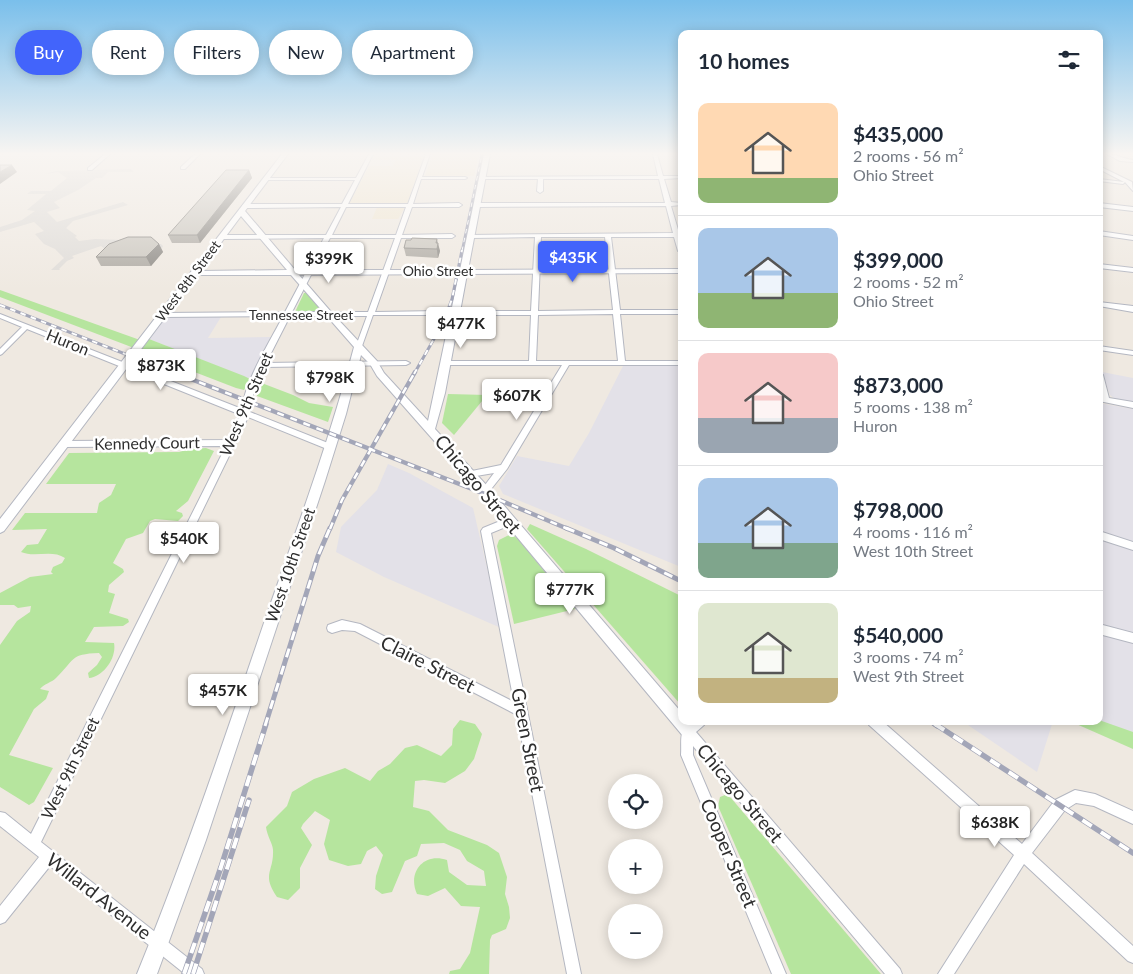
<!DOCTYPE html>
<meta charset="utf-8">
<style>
body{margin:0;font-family:Lato,sans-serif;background:#f6f6f7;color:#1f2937;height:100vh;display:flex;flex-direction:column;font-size:19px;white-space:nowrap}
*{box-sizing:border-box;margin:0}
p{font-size:16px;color:#747a83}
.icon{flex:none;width:28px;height:28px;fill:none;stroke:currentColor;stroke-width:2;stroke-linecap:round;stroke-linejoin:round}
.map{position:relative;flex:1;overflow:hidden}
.sheet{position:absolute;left:678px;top:30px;width:425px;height:695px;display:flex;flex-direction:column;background:#fff;border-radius:10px;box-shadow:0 2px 12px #0003}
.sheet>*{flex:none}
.banner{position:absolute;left:15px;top:30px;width:475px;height:45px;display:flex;gap:10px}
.tools{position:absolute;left:608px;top:774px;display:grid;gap:10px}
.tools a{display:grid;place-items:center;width:55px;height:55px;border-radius:50%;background:#fff;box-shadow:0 2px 12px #0003;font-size:25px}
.price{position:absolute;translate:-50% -42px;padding:0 11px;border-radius:5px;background:#fff;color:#222;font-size:16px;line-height:32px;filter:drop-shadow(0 1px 2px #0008)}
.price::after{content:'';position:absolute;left:50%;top:30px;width:15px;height:11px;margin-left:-8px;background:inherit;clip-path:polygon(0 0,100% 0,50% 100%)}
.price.current{background:#4264fb;color:#fff}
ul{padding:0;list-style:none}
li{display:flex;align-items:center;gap:15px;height:125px;padding:0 20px}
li+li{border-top:1px solid #e0e1e3}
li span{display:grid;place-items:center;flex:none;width:140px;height:100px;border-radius:10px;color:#555}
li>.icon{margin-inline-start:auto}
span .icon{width:60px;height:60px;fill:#fffc;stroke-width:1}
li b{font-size:21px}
h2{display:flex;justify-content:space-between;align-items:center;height:60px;padding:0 20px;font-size:21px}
.pill{padding:0 18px;border-radius:22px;background:#fff;box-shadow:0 2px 12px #0003;font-size:18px;line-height:45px}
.pill.current{background:#4264fb;color:#fff}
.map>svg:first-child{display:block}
.industrial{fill:#e3e1e8}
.education{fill:#f0e6d1}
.green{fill:#b6e59e}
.plaza{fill:#dfdcd8}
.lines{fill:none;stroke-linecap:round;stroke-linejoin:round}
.minor-casing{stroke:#b4b7c1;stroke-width:2}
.tertiary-casing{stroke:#b4b7c1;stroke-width:2}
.minor{fill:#fff;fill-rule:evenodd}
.tertiary{fill:#fff;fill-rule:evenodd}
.rail-far4-casing{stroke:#a3a6b8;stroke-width:2.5}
.rail-far3-casing{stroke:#a3a6b8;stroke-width:3}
.rail-far2-casing{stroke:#a3a6b8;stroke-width:4.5}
.rail-far1-casing{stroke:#a3a6b8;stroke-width:5}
.rail-casing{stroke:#a3a6b8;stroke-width:5.5}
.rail-far4{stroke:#fff;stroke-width:1;stroke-dasharray:4.5;stroke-linecap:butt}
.rail-far3{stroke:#fff;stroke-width:2;stroke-dasharray:5.5;stroke-linecap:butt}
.rail-far2{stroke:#fff;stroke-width:2.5;stroke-dasharray:7;stroke-linecap:butt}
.rail-far1{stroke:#fff;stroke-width:3;stroke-dasharray:9;stroke-linecap:butt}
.rail{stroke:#fff;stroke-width:4;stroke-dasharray:11;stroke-linecap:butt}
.wall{fill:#afaba4}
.shaded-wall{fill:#8e8b86}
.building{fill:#cbc7bf;stroke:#8e8b86}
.labels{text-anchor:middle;stroke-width:5;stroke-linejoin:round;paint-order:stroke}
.far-street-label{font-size:14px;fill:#2e2e2e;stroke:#fff}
.street-label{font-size:16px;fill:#2e2e2e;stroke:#fff}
.near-street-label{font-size:19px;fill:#2e2e2e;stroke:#fff}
</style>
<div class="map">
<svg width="1133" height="974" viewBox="0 0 1133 974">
<rect width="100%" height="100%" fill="#efe9e1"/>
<g class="industrial">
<path d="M165,317H221L208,338L271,337L250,379L149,339Z"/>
<path d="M623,366H681V567L503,494L499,486L517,456L569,466L589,433Z"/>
<path d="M1102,372L1133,378V403L1115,399L1110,395Z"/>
<path d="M1099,403L1133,409V735L1099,721Z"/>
<path d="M388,464L409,473L473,508L501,628L384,577L336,552L341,527L377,490Z"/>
<path d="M962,721H1053L1037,772Z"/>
</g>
<g class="education">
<path d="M433,154H479L474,176H425Z"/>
<path d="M424,156L407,204L398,219H372L378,205L349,204L369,166H393L395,160H372L373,157Z"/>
</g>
<g class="green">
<path d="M0,290L140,340L134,348L0,297Z"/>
<path d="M304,293H307L320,308V312H295Z"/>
<path d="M149,339L244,376L250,379L244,390L236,388L140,351Z"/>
<path d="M259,382L293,395L309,403L333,407L328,422L257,396L256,391Z"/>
<path d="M448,394L487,395L454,435L442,423Z"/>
<path d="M206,448L214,451L188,501L176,511L182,513L183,516L178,521L155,519L150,521L143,533L126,539L113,563L123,569L124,572L109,585L108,592L115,594L109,613L128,619L129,622L123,626L94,627L85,642L114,643C117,658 103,677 89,678L88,673L97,665L102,657L99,653C69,654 75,660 56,678C51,683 45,683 40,689L49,691L46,699L34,709L9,755L53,768L34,802L29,805L0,787V645L17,621L30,612L31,606L18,608L14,605H0V593L30,577L53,574L51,572L53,567L62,563L65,558C52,549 35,558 21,552L27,545L38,544L47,529L12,530L25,513H97L99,503L111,495L116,484H46L69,453L179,452L190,449Z"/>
<path d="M530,524L586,549L681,596V705L527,529Z"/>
<path d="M509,535L514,536L519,540L575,609L514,624L497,546L499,540Z"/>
<path d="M460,720L475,724L482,734L474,759L465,771L445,783L424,780L415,781L413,807L429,811L448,830L487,845L499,853L507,877L505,894L509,907L510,918L506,929L492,935L490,940L489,974H449L450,971L460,969L470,953L480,907L461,906L445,888L428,896L417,894C407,872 424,852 447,860L449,872L467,885L486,886L484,871L467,861L460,850L444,843L421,844L417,856L405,861L392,892L382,894L375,889L376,876L383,855L376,846L367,851L361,864L348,866L329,860L324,844L330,820L315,811L303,824L301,828L312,845L300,868V888L288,900L277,897C261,874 274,872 273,850C273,844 267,836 266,827L287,806L292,792L314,779L345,768L370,781L378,771L390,764L405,748L417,745L441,756L452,745L453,729Z"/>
<path d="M1099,720L1133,732V749L1074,723V721Z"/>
<path d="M725,795L731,798L881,974H791L718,806L720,797Z"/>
</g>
<path class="plaza" d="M131,169L134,172H108L102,178H96L78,190L54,202L60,208L47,212L57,222L123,202L128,205L73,221L66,228L77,236L75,237L79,241L95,239L123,240L127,237L129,240L137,244H161L163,246L162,248L109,252L101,246L72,256L74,258L67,261L59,269L60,270H51L64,258L55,249L44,244L35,234L44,231L34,222L0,232V227L22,220L35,211L27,210L46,194H27L31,191H51L67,178L58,172L45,174L56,171Z"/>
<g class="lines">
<g class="minor-casing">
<g id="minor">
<path d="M105,154H110L92,170H88V168Z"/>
<path d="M195,154H200L185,169H181V167Z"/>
<path d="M369,154H373L348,204H408L426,154H430L422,177H465L467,178L465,179H421L413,204L459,203L462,205L459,207H412L402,235L452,234L455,236L452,238H401L375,312L441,311L444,313L441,315H373L362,346L359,348L356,346L367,316H290L266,363L406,361L410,363L406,365L264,367L251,400L250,412L333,445L334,447L333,449H327L248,417L41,842L202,969L204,974H185L50,866L5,922L0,924V906L39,857L0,826V812L5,813L31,834L226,446L63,447L59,444L63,441L228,440L241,415L27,329L2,354L0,355V349L22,327L0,318V314L242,409C245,380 270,342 283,316L162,317L159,315L162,313L285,312L324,238L222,239L219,237L222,235H326L341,207L245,208L242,206L245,204H342L355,180H265L263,179L265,178H356ZM346,207H406L396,235H332ZM330,238H395L368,312H292Z"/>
<path d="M653,154H657L663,176H681V178L664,179L671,202L681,203V205L671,206L679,233H681V237H680L681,253L678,251L674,237H611L620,310H681V314H620L625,361H681V365H569L507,469L488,493H482L481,491L482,489L494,473L470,477L467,476L466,474L467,472L501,465L562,365H443V361H529L531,315H456L453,313L456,311H531L535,237L471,238L469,237V235L673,233L666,206L477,207L474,205L477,203H665L659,179H543V191L540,193L537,191L538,179H482L480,178L482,177L658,176ZM541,237H605L613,310L538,311ZM613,314L618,361H536L538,315Z"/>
<path d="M1107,154C1116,154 1124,159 1133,160V162L1120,161Z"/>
<path d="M1099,166L1132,182L1133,191L1125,182L1123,184L1099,181V179L1124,182L1099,169Z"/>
<path d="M1099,203L1133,207V211L1099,207Z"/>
<path d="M1099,231L1133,236V240L1099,235Z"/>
<path d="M1099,264L1133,268V272L1099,268Z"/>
<path d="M1099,346L1133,351V355L1099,350Z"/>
<path d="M1099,373L1103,375L1109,398L1133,402V408L1099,401V397H1101L1099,387Z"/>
<path d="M510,517L513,518L515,521L513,524L491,533L581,974H567L517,715L355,631L342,630L332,633L328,631L327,628L328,625L342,620L360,624L514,702L481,531L483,528Z"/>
<path d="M1099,531L1133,542V550L1099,539Z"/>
<path d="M1099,624L1133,633V643L1099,634Z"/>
<path d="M691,721H706L704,725L696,732L900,969L902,974H885L693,746V755L786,974H772L681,755C682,740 678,731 691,721Z"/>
<path d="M867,721H882L1022,844L1055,800L1075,790L1095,794L1133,811V824L1094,806L1076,803L1065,810L1032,853L1133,946V963L1128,961L1024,864L954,974H938L1014,855L869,725Z"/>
</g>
</g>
<g class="tertiary-casing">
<g id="tertiary">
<path d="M282,154H288L245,211L295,270H460L484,154H490L468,270L681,269V273L467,274L445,393L435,429L489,488L681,712V721H690L696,731L693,736L688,739L683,736L481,494L377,376L370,364L361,355L346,414L325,481L206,840L157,974H137C185,857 225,737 266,617C297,528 330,439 354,347L291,275H197L4,531L0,533V519ZM241,216L287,270L200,271ZM459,274L428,421L384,373L377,361L332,313L299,275Z"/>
<path d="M1099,302L1133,306V312L1099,306Z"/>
</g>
</g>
<use href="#minor" class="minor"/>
<use href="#tertiary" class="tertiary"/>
<g class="rail-far4-casing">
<path id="rail-far4" d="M462,251L482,154"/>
</g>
<g class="rail-far3-casing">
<g id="rail-far3">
<path d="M0,305L176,374"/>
<path d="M414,374L443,323L452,299L462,250"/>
</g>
</g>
<g class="rail-far2-casing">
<g id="rail-far2">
<path d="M173,372L490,496L568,529"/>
<path d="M330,529L342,500L415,372"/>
</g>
</g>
<g class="rail-far1-casing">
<g id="rail-far1">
<path d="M566,528L614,548L681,581"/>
<path d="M930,721L937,726"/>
<path d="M265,726L318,556L330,528"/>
</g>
</g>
<g class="rail-casing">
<g id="rail">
<path d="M935,724L1133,853"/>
<path d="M184,974L221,867L266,724"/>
<path d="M193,974L249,800"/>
</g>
</g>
<use href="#rail-far4" class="rail-far4"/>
<use href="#rail-far3" class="rail-far3"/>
<use href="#rail-far2" class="rail-far2"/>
<use href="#rail-far1" class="rail-far1"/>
<use href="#rail" class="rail"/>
</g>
<g class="wall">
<path d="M249,170L252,178L200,243H172L168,235Z"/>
<path d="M437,243L440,251L438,258L406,256L404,248Z"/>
<path d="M159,244L163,252L151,266H101L96,257Z"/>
</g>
<g class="shaded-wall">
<path d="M12,165L17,172L0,184V172Z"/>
<path d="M249,170L252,178L200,243L197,235Z"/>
<path d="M437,239L438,245V243L440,251L438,258L436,243Z"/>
<path d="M159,244L163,252L151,266L146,257Z"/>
</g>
<g class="building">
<path d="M0,165H12L0,172Z"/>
<path d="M226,170H249L197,235H168Z"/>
<path d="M128,237H151L159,244L146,257H96L109,244Z"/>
<path d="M412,238L437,239L436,243H438L437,249L404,248L406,240H411Z"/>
</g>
<linearGradient id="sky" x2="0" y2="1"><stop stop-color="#7abfeb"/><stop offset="0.53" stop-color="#f8f5f2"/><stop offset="1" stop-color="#f8f5f2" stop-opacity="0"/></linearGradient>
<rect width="1133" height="290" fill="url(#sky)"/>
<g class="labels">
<g class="far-street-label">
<text x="438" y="276">Ohio Street</text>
<text transform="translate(188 281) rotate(-53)" y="5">West 8th Street</text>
<text x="301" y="320">Tennessee Street</text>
</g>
<g class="street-label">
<text transform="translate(68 342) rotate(22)" y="6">Huron</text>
<text transform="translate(246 404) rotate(-67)" y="6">West 9th Street</text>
<text transform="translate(147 443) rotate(-1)" y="6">Kennedy Court</text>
<text transform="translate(290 565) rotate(-71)" y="6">West 10th Street</text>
<text transform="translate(70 768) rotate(-64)" y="6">West 9th Street</text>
</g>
<g class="near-street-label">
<text transform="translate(478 484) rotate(50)" y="7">Chicago Street</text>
<text transform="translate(428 664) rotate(27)" y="7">Claire Street</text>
<text transform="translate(528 740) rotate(79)" y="7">Green Street</text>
<text transform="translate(740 793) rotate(50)" y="7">Chicago Street</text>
<text transform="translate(729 853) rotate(67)" y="7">Cooper Street</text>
<text transform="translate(99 896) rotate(38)" y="7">Willard Avenue</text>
</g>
</g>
</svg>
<div class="tools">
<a><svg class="icon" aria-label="locate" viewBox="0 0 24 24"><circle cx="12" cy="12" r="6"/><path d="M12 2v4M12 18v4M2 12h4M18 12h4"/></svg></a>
<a>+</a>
<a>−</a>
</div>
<b class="price current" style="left:573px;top:283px">$435K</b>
<b class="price" style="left:329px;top:284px">$399K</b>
<b class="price" style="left:461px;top:349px">$477K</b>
<b class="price" style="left:161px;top:391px">$873K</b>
<b class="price" style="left:330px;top:403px">$798K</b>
<b class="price" style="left:517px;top:421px">$607K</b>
<b class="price" style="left:184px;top:564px">$540K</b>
<b class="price" style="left:570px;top:615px">$777K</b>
<b class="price" style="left:223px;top:716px">$457K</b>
<b class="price" style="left:995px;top:848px">$638K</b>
<div class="banner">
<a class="pill current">Buy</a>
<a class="pill">Rent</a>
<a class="pill">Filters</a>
<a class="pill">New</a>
<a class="pill">Apartment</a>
</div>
<section class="sheet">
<h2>10 homes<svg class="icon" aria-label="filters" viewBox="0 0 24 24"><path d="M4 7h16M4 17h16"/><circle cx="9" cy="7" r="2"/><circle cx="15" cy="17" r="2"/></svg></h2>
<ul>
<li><span style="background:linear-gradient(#ffd9b3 75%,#8fb573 0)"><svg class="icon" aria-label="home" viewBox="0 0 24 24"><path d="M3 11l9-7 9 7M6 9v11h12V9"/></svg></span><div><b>$435,000</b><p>2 rooms · 56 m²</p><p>Ohio Street</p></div></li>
<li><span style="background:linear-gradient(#a9c7e8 65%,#8fb573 0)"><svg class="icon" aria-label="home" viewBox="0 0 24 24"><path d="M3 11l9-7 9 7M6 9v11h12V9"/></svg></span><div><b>$399,000</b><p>2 rooms · 52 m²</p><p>Ohio Street</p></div></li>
<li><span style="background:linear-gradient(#f6c9c9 65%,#9aa5b1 0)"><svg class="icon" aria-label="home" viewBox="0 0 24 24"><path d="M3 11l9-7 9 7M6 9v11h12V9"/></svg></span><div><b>$873,000</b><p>5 rooms · 138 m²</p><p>Huron</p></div></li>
<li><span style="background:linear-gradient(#a9c7e8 65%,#7fa58c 0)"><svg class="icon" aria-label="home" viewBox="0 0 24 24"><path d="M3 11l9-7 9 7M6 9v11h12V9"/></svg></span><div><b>$798,000</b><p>4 rooms · 116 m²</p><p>West 10th Street</p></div></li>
<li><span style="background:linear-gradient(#dfe7d0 75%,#c2b280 0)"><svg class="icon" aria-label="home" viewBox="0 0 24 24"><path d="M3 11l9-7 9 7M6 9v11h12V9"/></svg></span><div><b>$540,000</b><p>3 rooms · 74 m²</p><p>West 9th Street</p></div></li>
</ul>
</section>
</div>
